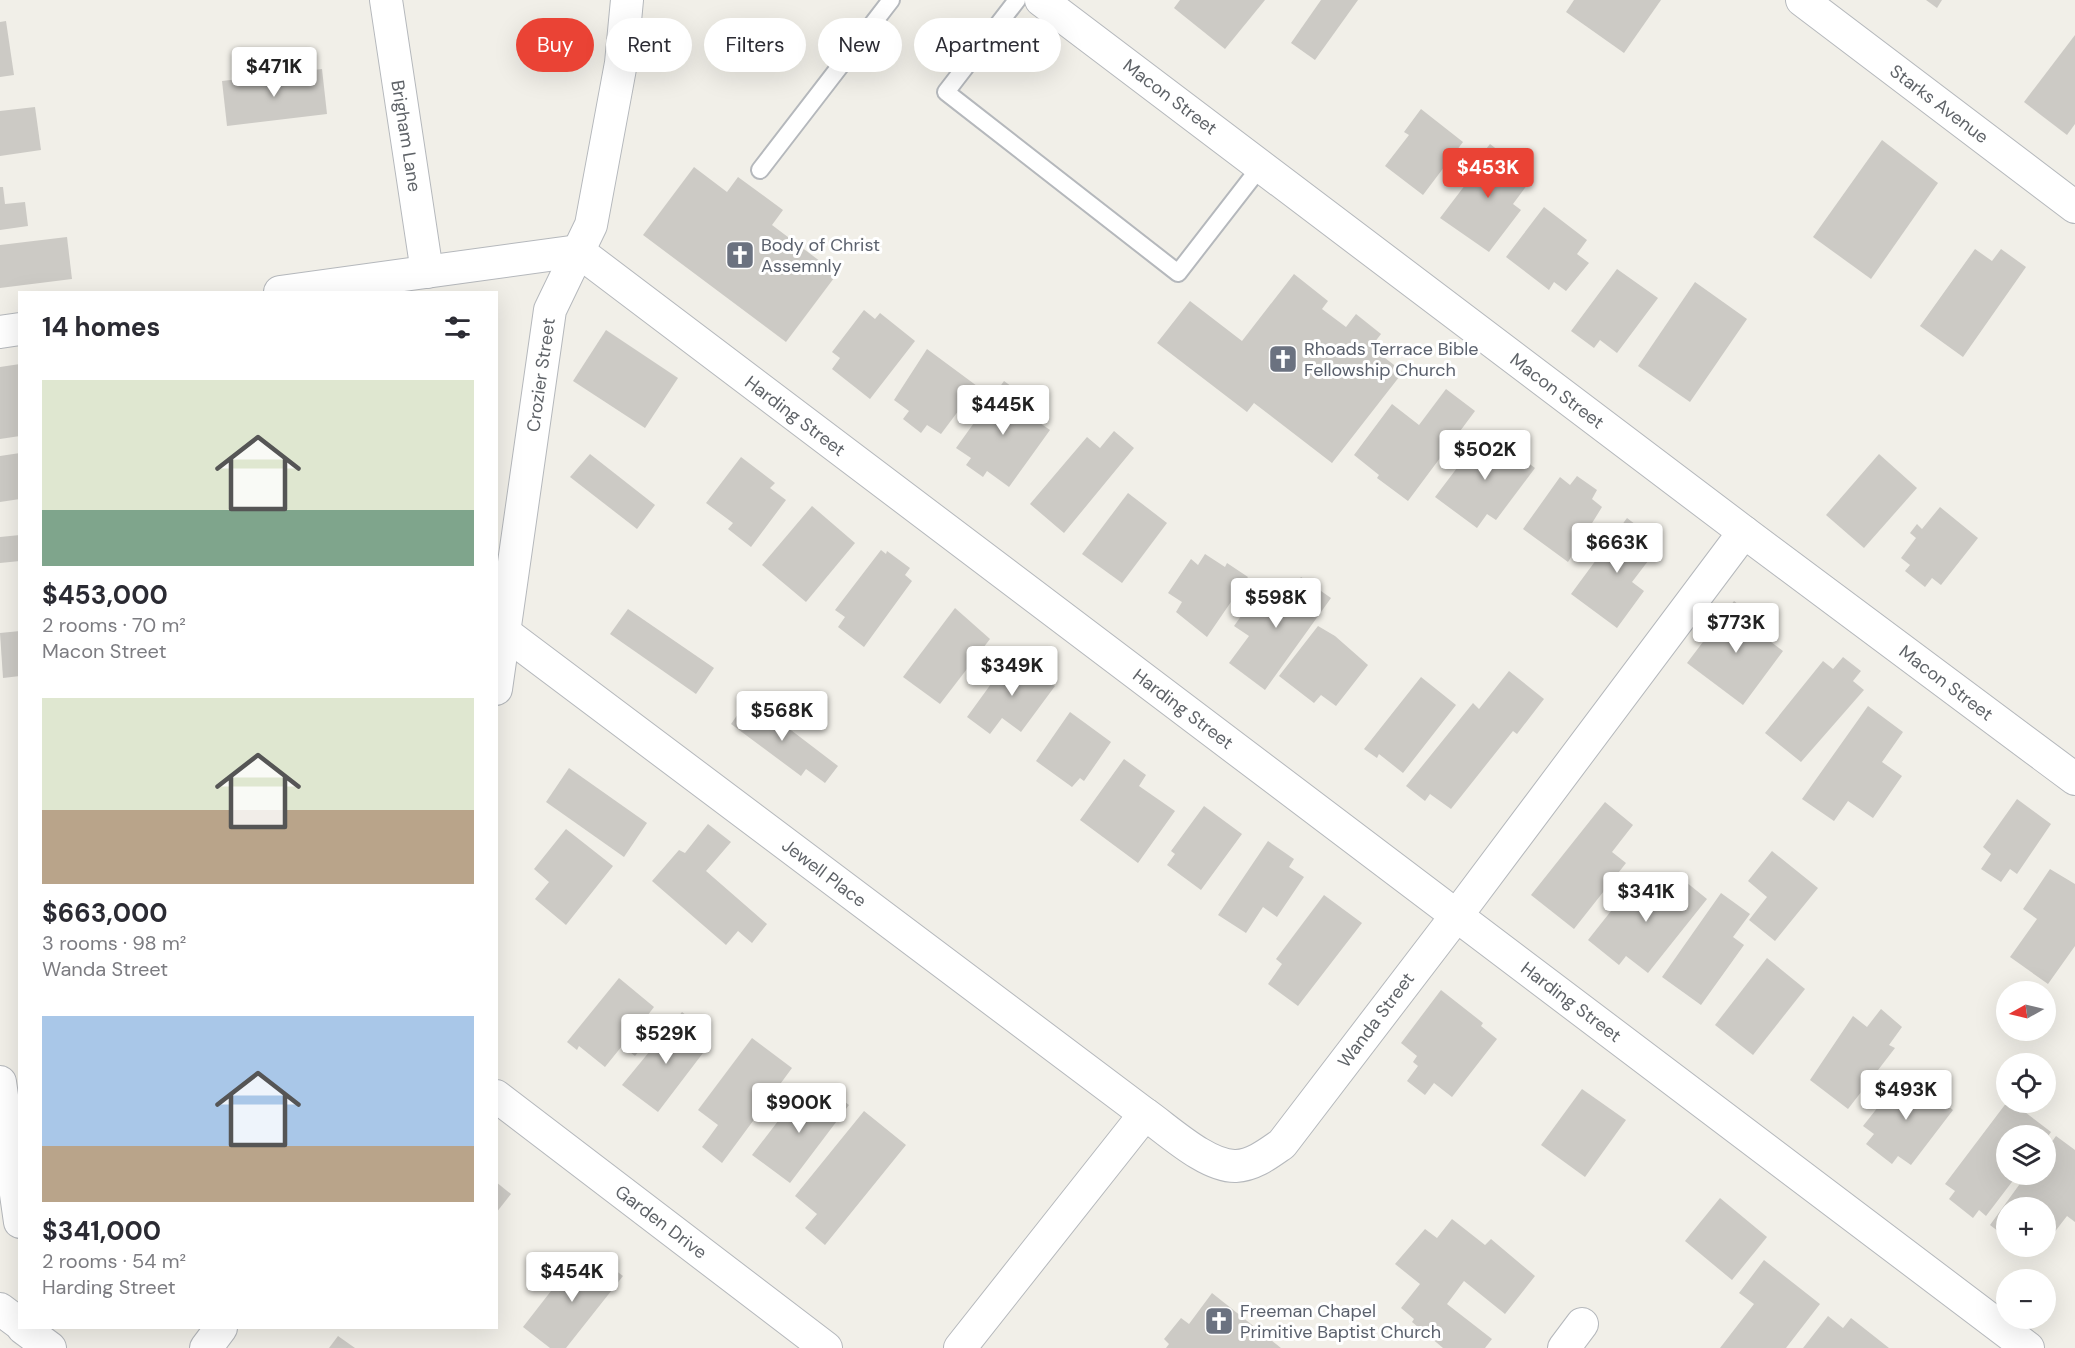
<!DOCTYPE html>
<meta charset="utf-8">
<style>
body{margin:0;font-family:"DM Sans",sans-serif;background:#f2f2f3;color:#2b2b33;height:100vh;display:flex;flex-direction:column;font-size:22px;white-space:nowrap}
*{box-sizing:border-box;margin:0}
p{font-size:20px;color:#7c7c81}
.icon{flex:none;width:33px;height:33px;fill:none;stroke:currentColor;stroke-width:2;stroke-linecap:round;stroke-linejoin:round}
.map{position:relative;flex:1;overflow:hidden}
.panel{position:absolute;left:18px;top:291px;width:480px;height:1038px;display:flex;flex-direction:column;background:#fff;border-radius:0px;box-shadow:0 6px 24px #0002}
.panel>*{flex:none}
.guide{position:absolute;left:516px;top:18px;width:570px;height:54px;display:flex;gap:12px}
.needle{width:39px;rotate:262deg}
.tools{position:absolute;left:1996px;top:981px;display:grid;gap:12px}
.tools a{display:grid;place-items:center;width:60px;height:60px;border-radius:50%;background:#fff;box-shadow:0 6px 24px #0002;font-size:30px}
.price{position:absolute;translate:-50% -51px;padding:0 14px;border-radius:6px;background:#fff;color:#222;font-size:20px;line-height:39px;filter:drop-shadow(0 2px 3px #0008)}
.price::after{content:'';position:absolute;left:50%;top:36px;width:18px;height:14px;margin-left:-9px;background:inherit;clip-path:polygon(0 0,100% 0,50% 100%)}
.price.selected{background:#ea4335;color:#fff}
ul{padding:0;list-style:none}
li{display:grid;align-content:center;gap:12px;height:318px;padding:0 24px}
li span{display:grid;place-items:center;height:186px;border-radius:0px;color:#555}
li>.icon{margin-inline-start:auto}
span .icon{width:108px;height:108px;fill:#fffc;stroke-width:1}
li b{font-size:26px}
h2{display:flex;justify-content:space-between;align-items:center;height:72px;padding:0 24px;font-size:26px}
.tag{padding:0 21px;border-radius:27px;background:#fff;box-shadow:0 6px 24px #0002;font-size:21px;line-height:54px}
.tag.selected{background:#ea4335;color:#fff}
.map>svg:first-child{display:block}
.building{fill:#cccac5}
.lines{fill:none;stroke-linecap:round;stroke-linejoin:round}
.service-casing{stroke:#b5b8bc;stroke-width:20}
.minor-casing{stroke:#b5b8bc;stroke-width:34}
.service{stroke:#fff;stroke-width:16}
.minor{stroke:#fff;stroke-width:32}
.labels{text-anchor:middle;stroke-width:6;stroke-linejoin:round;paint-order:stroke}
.street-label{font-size:18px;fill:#5f6368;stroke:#fff}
.worship-label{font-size:18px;fill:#5b616d;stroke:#fff;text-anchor:start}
</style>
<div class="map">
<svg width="2075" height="1348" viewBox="0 0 2075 1348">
<rect width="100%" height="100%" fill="#f1efe8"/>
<g class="building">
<path d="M1180,0H1265L1225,49L1174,8Z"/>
<path d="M1321,0H1358L1315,60L1291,43Z"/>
<path d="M1574,0H1661L1624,53L1566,12Z"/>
<path d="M1926,0H1942L1937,8Z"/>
<path d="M6,21L14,75L0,77V22Z"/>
<path d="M2075,35V124L2067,135L2024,102Z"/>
<path d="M322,69L327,114L227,126L222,81Z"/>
<path d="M35,107L41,150L0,156V111Z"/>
<path d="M1421,109L1463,142L1423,195L1385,166L1409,135L1404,132Z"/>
<path d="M1882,140L1938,183L1871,279L1813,237Z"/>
<path d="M1490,144L1533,177L1513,204L1521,210L1489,252L1440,218L1475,172L1471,168Z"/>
<path d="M694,167L727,192L738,177L783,210L772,225L837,274L786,342L643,235Z"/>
<path d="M0,187H3L5,204L25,202L28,226L0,230Z"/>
<path d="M1544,207L1587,240L1577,254L1589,263L1566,291L1554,282L1549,290L1506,257Z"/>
<path d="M67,237L72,279L0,288V245Z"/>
<path d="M1975,249L1992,261L2001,249L2026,267L1963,357L1920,326Z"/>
<path d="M1617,269L1658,298L1617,353L1600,340L1594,348L1571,331Z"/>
<path d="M1294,274L1328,301L1322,309L1346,327L1356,314L1381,334L1371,347L1403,372L1332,463L1254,403L1247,412L1157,343L1190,301L1242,341Z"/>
<path d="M1695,282L1747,319L1690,402L1638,366Z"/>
<path d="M864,310L875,319L880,313L915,341L870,399L832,369L840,358L832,352Z"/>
<path d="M606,330L678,378L645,428L573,381Z"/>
<path d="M927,349L977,386L941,434L927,425L921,433L903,419L909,411L894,400Z"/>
<path d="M20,364V436L0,439V367Z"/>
<path d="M1004,381L1034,403L1027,414L1050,430L1009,487L987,471L983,477L966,465L971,458L956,448Z"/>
<path d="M1446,389L1475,411L1408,501L1377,478L1379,475L1354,455L1392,404L1419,425Z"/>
<path d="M1114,431L1134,448L1064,533L1030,504L1087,437L1100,448Z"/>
<path d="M1485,431L1535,468L1496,520L1487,514L1477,528L1435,497Z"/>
<path d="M20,453V499L0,502V456Z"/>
<path d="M590,454L655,505L637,529L570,477Z"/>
<path d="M1879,454L1917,488L1864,548L1826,515Z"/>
<path d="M741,457L775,483L770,488L786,500L751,547L728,529L733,523L706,503Z"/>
<path d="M1577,476L1597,490L1592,499L1602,507L1568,562L1523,529L1560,477L1570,485Z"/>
<path d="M1128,493L1167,523L1122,583L1082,554Z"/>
<path d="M812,506L855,543L806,602L762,565Z"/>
<path d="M1940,507L1978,538L1941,585L1932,578L1925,587L1905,571L1910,565L1901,558L1916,538L1910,533L1917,524L1922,529Z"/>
<path d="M1627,518L1661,544L1632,582L1644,591L1617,628L1571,594Z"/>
<path d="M20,535V561L0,563V537Z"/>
<path d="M881,550L886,554L887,551L910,568L905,575L912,581L864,647L838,627L845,617L835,610Z"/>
<path d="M1205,554L1225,567L1227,563L1248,577L1207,637L1176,612L1182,602L1168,593L1191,559L1198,565Z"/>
<path d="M1301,577L1331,598L1265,690L1229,663L1249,636L1234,626L1264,584L1285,599Z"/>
<path d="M1734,601L1769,628L1763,636L1783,651L1743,705L1687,663Z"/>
<path d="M955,608L990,639L940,704L903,677Z"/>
<path d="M628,609L714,668L696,694L610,634Z"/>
<path d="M1318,626L1335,636L1368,665L1336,706L1321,695L1314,703L1279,676Z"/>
<path d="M20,631V676L3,678L0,633Z"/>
<path d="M1012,655L1055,686L1021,732L1002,718L990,734L967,717Z"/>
<path d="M1843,657L1861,671L1853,681L1864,690L1801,762L1765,733L1823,661L1833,669Z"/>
<path d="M1509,671L1544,699L1517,734L1513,731L1451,809L1430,794L1425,801L1406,786L1473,703L1479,709Z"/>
<path d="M1421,677L1456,705L1403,773L1379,754L1377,758L1364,749Z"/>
<path d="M749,698L838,766L825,783L806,769L801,776L731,724Z"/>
<path d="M1868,706L1903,732L1882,762L1902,776L1873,818L1848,801L1834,821L1802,799Z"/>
<path d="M1070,712L1111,742L1084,781L1080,778L1072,787L1036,761Z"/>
<path d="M1124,759L1146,775L1139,786L1175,811L1138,863L1080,820Z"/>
<path d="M569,768L647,823L624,857L546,802Z"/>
<path d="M2017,799L2051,824L2017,874L2010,869L2001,882L1981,869L1991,854L1983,847Z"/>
<path d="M1605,802L1633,825L1612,852L1626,863L1574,929L1531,895Z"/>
<path d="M1204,806L1242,834L1201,890L1167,865L1175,854L1171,851Z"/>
<path d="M708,824L731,842L706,871L767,924L752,943L738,931L726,945L652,881L679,850L685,853Z"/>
<path d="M566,829L613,866L566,925L535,899L549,882L534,869Z"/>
<path d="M1268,841L1294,859L1289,867L1304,877L1277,917L1263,907L1246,933L1218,915Z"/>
<path d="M1772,851L1818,888L1775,941L1749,920L1767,897L1748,881Z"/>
<path d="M2050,869L2075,884V946L2048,984L2010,957L2037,919L2023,909Z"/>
<path d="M1638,877L1665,899L1681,878L1707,899L1648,973L1626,956L1619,965L1588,940Z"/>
<path d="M1721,893L1750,914L1733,937L1744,945L1701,1005L1662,977Z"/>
<path d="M1324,895L1362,923L1298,1006L1268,984L1282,964L1276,959Z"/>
<path d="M1767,958L1805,989L1753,1055L1715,1025Z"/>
<path d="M619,978L654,1007L644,1020L656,1030L635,1056L622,1046L605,1067L579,1046L577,1050L567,1042Z"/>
<path d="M1441,990L1483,1023L1481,1026L1497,1039L1452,1097L1434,1083L1425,1095L1407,1081L1418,1066L1413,1062L1417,1056L1401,1043Z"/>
<path d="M1881,1009L1902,1027L1889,1045L1895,1048L1848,1109L1810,1080L1853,1016L1867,1027Z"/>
<path d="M682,1012L696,1023L687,1034L706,1049L658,1112L622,1085Z"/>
<path d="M752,1038L792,1068L722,1163L702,1147L718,1125L698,1110Z"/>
<path d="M1905,1073L1953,1110L1911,1165L1898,1156L1892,1164L1866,1144L1874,1134L1863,1126Z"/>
<path d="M1582,1089L1626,1120L1585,1177L1541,1145Z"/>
<path d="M801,1091L816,1103L822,1094L831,1101L836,1095L849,1105L790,1183L752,1155Z"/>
<path d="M2007,1102H2012L2051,1132L2046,1139V1136H2007V1174H2018L1986,1216L1979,1210L1973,1218L1949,1199L1955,1191L1945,1184Z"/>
<path d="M864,1111L906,1145L825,1245L805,1228L817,1214L795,1196Z"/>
<path d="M2056,1136L2075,1150V1222L2067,1216L2050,1238L2046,1235V1208H2007V1238L1990,1225L2027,1174H2046V1150Z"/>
<path d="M496,1182L511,1194L496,1213Z"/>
<path d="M1720,1198L1767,1237L1732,1280L1685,1241Z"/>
<path d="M1452,1219L1485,1245L1491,1239L1535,1276L1505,1314L1464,1281L1447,1304L1492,1339L1485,1348H1443L1412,1322L1414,1319L1401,1308L1420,1284L1395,1264L1425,1229L1437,1238Z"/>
<path d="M579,1255L596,1268L602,1260L623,1276L566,1348H550L523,1327Z"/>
<path d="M1764,1260L1820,1304L1786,1348H1720L1754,1304L1739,1293Z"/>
<path d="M1212,1293L1281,1348H1166L1169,1344L1164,1339L1181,1318L1189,1324Z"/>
<path d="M1828,1316L1843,1328L1851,1318L1889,1348H1803Z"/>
<path d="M338,1336L355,1348H329Z"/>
</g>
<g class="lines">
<g class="service-casing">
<g id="service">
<path d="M1017,0L946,92L1178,273L1261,166"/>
<path d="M760,170L891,0"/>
</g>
</g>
<g class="minor-casing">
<g id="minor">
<path d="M386,0L427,272"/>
<path d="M1041,0L1744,532L2075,779"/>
<path d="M1802,0L2075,207"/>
<path d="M280,292L578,251L2028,1348"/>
<path d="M0,332L20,329"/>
<path d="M504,632L1145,1114C1168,1130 1207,1167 1236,1166C1254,1165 1269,1153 1282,1144L1457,915L1744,532"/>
<path d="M496,689L550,310L591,225L621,63L627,0"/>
<path d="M0,1082L20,1222"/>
<path d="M496,1096L826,1348"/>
<path d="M0,1309L20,1324"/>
<path d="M23,1328L50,1348"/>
<path d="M206,1348L221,1328"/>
<path d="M960,1348L1145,1114"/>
<path d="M1564,1348L1582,1324"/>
</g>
</g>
<use href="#service" class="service"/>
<use href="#minor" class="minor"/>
</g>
<defs>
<g id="church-square" transform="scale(1.5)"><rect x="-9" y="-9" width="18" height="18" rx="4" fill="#6b7280" stroke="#fff"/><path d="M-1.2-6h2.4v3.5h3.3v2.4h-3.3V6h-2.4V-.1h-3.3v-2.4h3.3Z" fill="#fff"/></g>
</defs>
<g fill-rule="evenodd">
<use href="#church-square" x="740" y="255"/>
<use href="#church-square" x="1283" y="359"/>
<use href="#church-square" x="1219" y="1321"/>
</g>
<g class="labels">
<g class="street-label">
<text transform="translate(1170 97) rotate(37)" y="6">Macon Street</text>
<text transform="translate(1939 104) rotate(37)" y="6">Starks Avenue</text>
<text transform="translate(406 136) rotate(81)" y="6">Brigham Lane</text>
<text transform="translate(541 375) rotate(-82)" y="6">Crozier Street</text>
<text transform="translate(1557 391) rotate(37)" y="6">Macon Street</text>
<text transform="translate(795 416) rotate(37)" y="6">Harding Street</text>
<text transform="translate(1946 683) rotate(37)" y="6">Macon Street</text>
<text transform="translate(1183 709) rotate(37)" y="6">Harding Street</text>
<text transform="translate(824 873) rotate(37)" y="6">Jewell Place</text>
<text transform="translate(1571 1002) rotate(37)" y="6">Harding Street</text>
<text transform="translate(1376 1020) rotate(-53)" y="6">Wanda Street</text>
<text transform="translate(661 1222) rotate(37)" y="6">Garden Drive</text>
</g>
<g class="worship-label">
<text x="761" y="251">Body of Christ<tspan x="761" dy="21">Assemnly</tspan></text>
<text x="1304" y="355">Rhoads Terrace Bible<tspan x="1304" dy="21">Fellowship Church</tspan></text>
<text x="1240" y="1317">Freeman Chapel<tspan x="1240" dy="21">Primitive Baptist Church</tspan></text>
</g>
</g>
</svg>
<div class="tools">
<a><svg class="needle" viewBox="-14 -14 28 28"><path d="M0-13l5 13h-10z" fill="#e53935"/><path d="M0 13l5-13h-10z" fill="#7c7c81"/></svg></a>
<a><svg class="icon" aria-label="locate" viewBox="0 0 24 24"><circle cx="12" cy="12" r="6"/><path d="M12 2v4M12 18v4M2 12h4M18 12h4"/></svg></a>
<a><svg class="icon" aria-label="layers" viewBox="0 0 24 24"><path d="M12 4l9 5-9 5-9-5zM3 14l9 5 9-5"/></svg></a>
<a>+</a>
<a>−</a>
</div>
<b class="price" style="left:274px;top:98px">$471K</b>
<b class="price selected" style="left:1488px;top:199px">$453K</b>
<b class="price" style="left:1003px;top:436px">$445K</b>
<b class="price" style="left:1485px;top:481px">$502K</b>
<b class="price" style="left:1617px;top:574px">$663K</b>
<b class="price" style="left:1276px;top:629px">$598K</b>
<b class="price" style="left:1736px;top:654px">$773K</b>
<b class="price" style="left:1012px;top:697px">$349K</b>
<b class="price" style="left:782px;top:742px">$568K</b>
<b class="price" style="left:1646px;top:923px">$341K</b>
<b class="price" style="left:666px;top:1065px">$529K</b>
<b class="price" style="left:1906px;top:1121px">$493K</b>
<b class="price" style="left:799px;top:1134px">$900K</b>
<b class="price" style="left:572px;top:1303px">$454K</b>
<div class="guide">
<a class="tag selected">Buy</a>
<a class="tag">Rent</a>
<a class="tag">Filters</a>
<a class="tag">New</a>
<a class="tag">Apartment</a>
</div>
<section class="panel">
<h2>14 homes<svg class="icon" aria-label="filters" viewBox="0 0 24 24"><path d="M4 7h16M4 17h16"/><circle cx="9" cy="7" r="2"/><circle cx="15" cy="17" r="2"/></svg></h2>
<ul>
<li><span style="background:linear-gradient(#dfe7d0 70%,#7fa58c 0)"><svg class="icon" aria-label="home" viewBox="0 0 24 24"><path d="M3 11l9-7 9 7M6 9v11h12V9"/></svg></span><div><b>$453,000</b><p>2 rooms · 70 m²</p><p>Macon Street</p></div></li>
<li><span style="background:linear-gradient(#dfe7d0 60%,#b9a48a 0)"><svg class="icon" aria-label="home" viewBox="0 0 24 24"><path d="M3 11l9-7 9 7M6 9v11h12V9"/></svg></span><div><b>$663,000</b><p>3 rooms · 98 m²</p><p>Wanda Street</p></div></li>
<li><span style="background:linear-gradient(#a9c7e8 70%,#b9a48a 0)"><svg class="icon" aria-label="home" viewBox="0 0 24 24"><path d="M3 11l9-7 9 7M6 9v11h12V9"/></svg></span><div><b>$341,000</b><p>2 rooms · 54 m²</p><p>Harding Street</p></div></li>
</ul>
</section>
</div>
